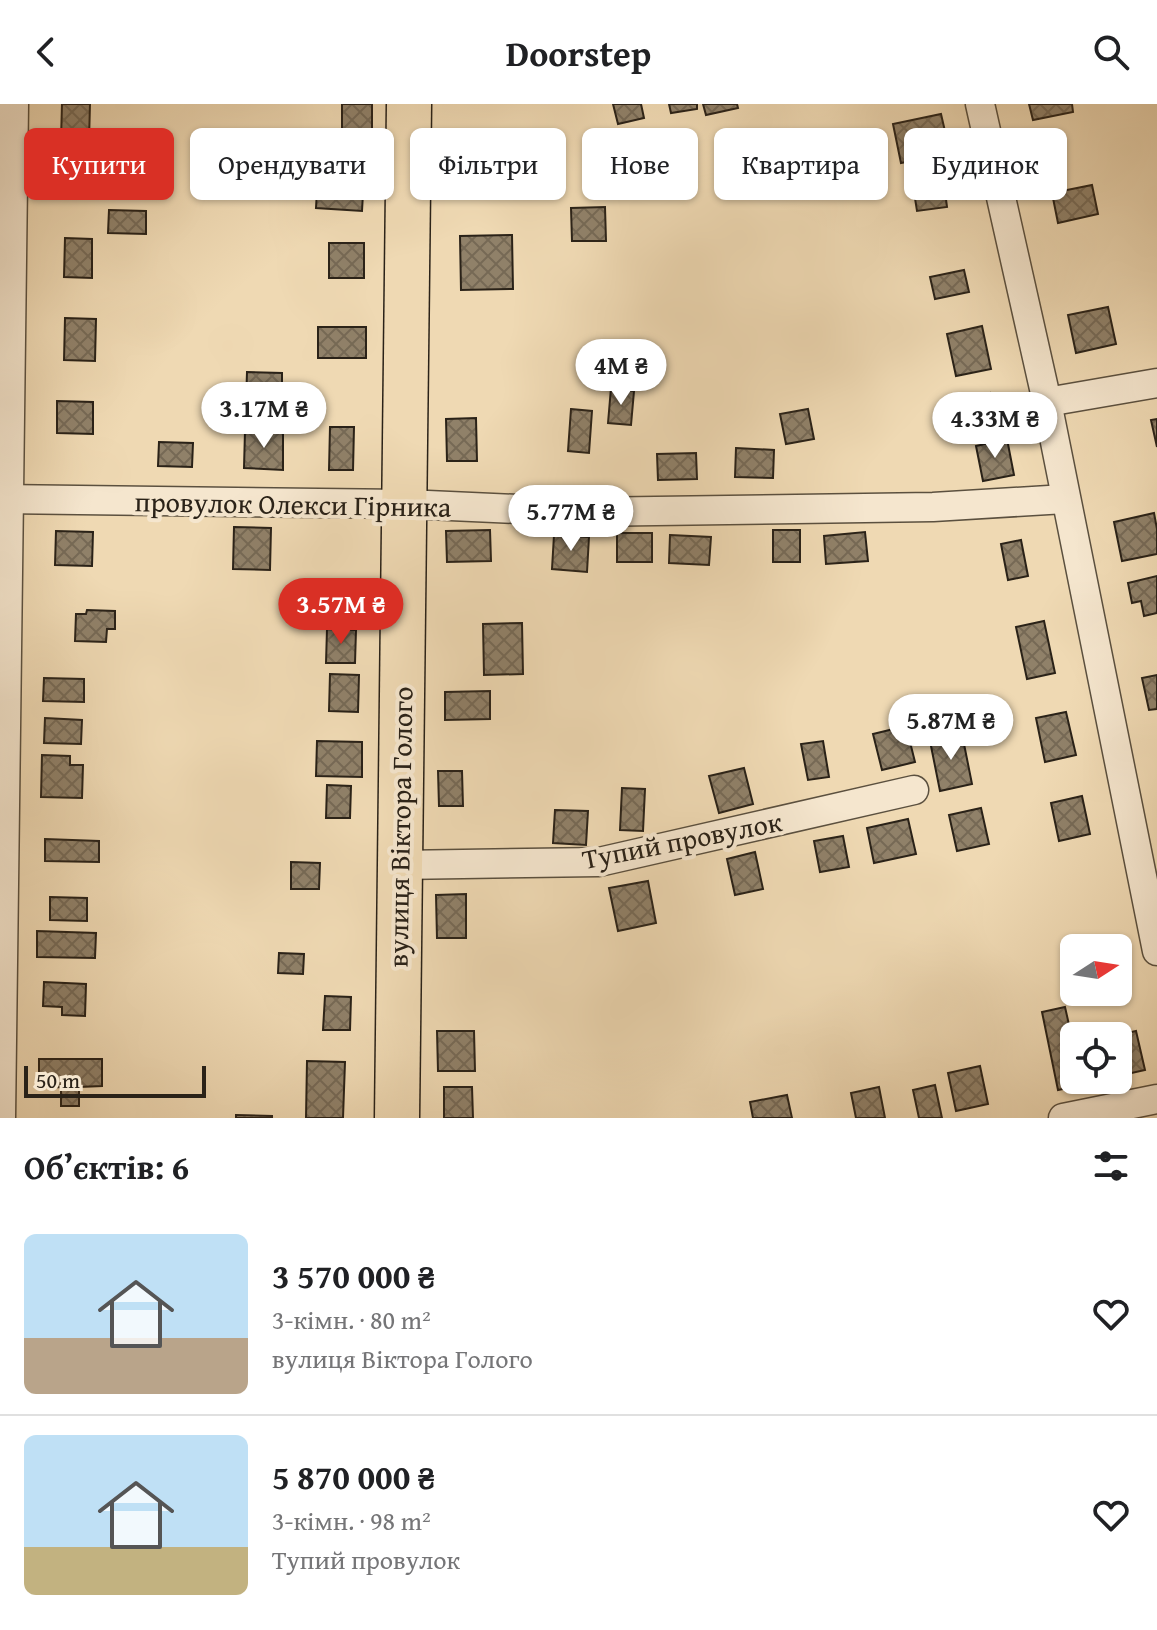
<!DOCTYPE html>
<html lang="uk">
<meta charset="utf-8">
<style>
body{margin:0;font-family:"Gentium Book Plus",serif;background:#f6f6f6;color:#202124;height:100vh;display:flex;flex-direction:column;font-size:30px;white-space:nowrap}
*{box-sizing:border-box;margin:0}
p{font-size:26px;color:#757577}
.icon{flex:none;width:44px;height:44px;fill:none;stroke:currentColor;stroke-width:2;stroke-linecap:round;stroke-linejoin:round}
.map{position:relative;height:1014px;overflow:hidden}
.details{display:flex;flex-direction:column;background:#fff;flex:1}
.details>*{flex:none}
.hud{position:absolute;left:24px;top:24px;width:1110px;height:72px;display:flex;gap:16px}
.needle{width:52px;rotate:78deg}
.controls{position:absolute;left:1060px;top:830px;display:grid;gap:16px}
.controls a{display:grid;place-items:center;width:72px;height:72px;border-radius:12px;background:#fff;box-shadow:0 2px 6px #0004;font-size:40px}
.scale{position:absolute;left:24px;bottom:20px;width:182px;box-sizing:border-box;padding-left:8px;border:4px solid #2a2218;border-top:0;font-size:22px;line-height:28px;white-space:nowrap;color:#2a2218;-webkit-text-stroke:6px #f5e6ce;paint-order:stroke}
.price{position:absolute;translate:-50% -68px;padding:0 18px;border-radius:28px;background:#fff;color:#222;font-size:26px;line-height:52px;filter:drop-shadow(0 2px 4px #0008)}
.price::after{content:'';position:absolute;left:50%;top:48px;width:24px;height:18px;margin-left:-12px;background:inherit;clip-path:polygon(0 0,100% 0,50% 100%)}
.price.on{background:#d93025;color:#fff}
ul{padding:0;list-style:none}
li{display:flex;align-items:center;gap:24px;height:200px;padding:0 24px}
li+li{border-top:2px solid #e0e0e0}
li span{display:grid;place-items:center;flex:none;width:224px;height:160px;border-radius:12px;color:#555}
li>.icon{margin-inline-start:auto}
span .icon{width:96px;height:96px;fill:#fffc;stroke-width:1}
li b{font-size:34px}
h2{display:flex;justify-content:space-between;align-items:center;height:96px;padding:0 24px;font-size:34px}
.tag{padding:0 28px;border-radius:12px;background:#fff;box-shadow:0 2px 6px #0004;font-size:28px;line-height:72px}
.tag.on{background:#d93025;color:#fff}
header{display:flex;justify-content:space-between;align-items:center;height:104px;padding:0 24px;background:#fff;font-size:36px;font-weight:600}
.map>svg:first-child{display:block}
.building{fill:url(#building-cross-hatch);stroke:#2a2218;stroke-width:2}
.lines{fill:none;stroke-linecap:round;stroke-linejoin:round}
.minor-casing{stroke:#5b503f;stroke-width:31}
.primary-casing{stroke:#2a2218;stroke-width:47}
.minor{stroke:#f5e6ce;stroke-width:28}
.primary{stroke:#efd9b3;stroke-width:44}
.labels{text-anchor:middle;stroke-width:8;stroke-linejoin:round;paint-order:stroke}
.street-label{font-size:28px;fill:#2a2218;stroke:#f5e6ce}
</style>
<header><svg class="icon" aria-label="back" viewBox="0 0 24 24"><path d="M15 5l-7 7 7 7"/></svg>Doorstep<svg class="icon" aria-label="search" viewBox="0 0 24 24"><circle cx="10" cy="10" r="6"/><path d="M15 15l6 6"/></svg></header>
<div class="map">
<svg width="1157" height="1014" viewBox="0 0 1157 1014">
<defs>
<pattern id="building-cross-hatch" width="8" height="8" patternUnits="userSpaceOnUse" patternTransform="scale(2)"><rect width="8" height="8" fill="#908169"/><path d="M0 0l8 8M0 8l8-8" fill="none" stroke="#766955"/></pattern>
</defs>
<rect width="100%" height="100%" fill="#efd9b3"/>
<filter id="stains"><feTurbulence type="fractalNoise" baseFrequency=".0025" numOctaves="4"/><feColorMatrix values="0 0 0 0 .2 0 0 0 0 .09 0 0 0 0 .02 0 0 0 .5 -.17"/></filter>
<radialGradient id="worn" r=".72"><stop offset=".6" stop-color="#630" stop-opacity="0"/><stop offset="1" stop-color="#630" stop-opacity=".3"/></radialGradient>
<g class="building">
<path d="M62,0H90L89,37L61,36Z"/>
<rect x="342" y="0" width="30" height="54"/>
<path d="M613,0H641L644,14L618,20Z"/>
<path d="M669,0H697V5L671,9Z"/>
<path d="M703,0H737L738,4L706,11Z"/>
<path d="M1029,0H1072L1073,8L1033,16Z"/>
<path d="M941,10L950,49L901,59L893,20Z"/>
<path d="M452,38H493V59L452,60Z"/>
<path d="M64,60H89V93L63,92Z"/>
<path d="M942,65L947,103L917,107L911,69Z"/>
<path d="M318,69L364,72L362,107L316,104Z"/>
<path d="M1092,81L1098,110L1058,119L1052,89Z"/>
<path d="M605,103L606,137H572L571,104Z"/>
<path d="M109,106L146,107V130L108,129Z"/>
<path d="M512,131L513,185L461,186L460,132Z"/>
<path d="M65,134L92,135V174L64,173Z"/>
<rect x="329" y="139" width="35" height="35"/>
<path d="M964,166L969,188L935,195L930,173Z"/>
<path d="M1108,203L1116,240L1076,249L1068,211Z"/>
<path d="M65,214L96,215L95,257L64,256Z"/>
<path d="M982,222L991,265L956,272L947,230Z"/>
<rect x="318" y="223" width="48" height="31"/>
<path d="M247,268L282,269V301L246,300Z"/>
<path d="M611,284L634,287L631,321L608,319Z"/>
<path d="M990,289L996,319L963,325L957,296Z"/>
<path d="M57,297L93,298V330L57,329Z"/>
<path d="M571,305L592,307L589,349L568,347Z"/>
<path d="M808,305L814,335L786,340L780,310Z"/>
<path d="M476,314L477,357H447L446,315Z"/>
<path d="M1157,315V343L1151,316Z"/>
<path d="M330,323H354L353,366H329Z"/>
<path d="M245,327L283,328V366L244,364Z"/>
<path d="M1007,335L1014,371L983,377L976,342Z"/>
<path d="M159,338L193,339L192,363L158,362Z"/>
<path d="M736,344L774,346L773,374L735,373Z"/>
<path d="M696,349L697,375L658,376L657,350Z"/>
<path d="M1154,409L1157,425V450L1122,457L1114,418Z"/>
<path d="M234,423L271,424L270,466L233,465Z"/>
<path d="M490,426L491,457L447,458L446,427Z"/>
<rect x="773" y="426" width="27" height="32"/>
<path d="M56,427L93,428L92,462L55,461Z"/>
<path d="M865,428L868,457L826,460L824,432Z"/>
<rect x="617" y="429" width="35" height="29"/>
<path d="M554,431L589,433L587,468L552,465Z"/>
<path d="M670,431L711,433L709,461L669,459Z"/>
<path d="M1021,436L1028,472L1008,476L1001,440Z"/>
<path d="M1157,472V509L1144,512L1141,497L1132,499L1128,479Z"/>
<path d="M325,477L359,478L358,514H324Z"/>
<path d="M87,506L115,507V525H107L106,538L75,537L76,510H86Z"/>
<path d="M1044,517L1055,569L1027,575L1016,523Z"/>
<path d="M522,519L523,570L484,571L483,520Z"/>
<path d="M327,525L356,526L355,559H326Z"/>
<path d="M330,570L359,571L358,608L329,607Z"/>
<path d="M1157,571V605L1149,606L1142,574Z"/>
<path d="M44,574L84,575V598L43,597Z"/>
<path d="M490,587V615L445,616V588Z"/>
<path d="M1066,608L1076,651L1045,658L1036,614Z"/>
<path d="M45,614L82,616L81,640L44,639Z"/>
<path d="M906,622L915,658L882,666L873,630Z"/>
<path d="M962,630L972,680L940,687L930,637Z"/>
<path d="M317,637L362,638V673L316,672Z"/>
<path d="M823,637L829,673L808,676L801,640Z"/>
<path d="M42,651L70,652V661H83L82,694L41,693Z"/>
<path d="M744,664L753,700L719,709L709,672Z"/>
<path d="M438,667H462L463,702H439Z"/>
<path d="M327,681L351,682L350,714H326Z"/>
<path d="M622,684L645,685L643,727L620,726Z"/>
<path d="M1082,692L1090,730L1059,737L1051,699Z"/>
<path d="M981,704L989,740L957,747L949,711Z"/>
<path d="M555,706L588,707L586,741L553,739Z"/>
<path d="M908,715L916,750L874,759L867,724Z"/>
<path d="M843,732L849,763L820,768L814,737Z"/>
<path d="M45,735L99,737V758L45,757Z"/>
<path d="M755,748L763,785L735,791L727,755Z"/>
<path d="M291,758L320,759L319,785H291Z"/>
<path d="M648,777L656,819L618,827L609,784Z"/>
<path d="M466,790V834H437L436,791Z"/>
<path d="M50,793L87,794V817L50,816Z"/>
<path d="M37,827L96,829L95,854L37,853Z"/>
<path d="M1118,842L1124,869L1118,870V844H1107Z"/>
<path d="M279,849L304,850L303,870L278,869Z"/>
<path d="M44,878L86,880L85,912L62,911V903L43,902Z"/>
<path d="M325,892L351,893L350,926H323Z"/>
<path d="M1065,903L1074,943V976H1081L1082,981L1058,986L1042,908Z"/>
<path d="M437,927H474L475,967H438Z"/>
<path d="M1136,927L1145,966L1118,972V932H1114Z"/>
<path d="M39,955H102V982L79,983V1002H61V983L39,984Z"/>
<path d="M307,957L345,958L343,1014H306Z"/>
<path d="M980,962L988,1000L956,1007L948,969Z"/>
<path d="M935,981L942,1014H919L913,986Z"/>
<path d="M444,983H472L473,1014H444Z"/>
<path d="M879,983L885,1014H856L851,989Z"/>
<path d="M787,991L792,1014H753L750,998Z"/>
<path d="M236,1011L272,1012V1014H236Z"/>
</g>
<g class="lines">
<g class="minor-casing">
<g id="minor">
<path d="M980,0L1047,298L1157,847"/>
<path d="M1047,298L1157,279"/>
<path d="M0,395L406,400L584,408L933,403L1065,395"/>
<path d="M399,761L599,758L914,686"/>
<path d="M1,1014L14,0"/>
<path d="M1063,1014L1157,995"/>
</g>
</g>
<g class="primary-casing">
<path id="primary" d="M397,1014L409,0"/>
</g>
<use href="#minor" class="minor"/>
<use href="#primary" class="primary"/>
</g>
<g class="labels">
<g class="street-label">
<text transform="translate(293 400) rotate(1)" y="10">провулок Олекси Гірника</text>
<text transform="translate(400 723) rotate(-89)" y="10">вулиця Віктора Голого</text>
<text transform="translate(682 736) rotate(-11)" y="10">Тупий провулок</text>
</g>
</g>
<rect width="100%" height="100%" filter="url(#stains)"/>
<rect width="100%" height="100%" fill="url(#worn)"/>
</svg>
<div class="controls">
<a><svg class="needle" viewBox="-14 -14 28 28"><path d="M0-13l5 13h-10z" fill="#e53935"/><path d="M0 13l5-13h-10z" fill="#757577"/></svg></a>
<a><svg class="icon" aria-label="locate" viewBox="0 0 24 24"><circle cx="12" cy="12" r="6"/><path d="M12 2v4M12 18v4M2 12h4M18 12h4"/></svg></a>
</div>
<div class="scale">50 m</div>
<b class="price" style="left:621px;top:303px">4M ₴</b>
<b class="price" style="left:264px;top:346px">3.17M ₴</b>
<b class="price" style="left:995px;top:356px">4.33M ₴</b>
<b class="price" style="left:571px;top:449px">5.77M ₴</b>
<b class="price on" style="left:341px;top:542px">3.57M ₴</b>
<b class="price" style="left:951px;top:658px">5.87M ₴</b>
<div class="hud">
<a class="tag on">Купити</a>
<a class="tag">Орендувати</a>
<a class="tag">Фільтри</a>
<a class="tag">Нове</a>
<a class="tag">Квартира</a>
<a class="tag">Будинок</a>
</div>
</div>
<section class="details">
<h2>Об’єктів: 6<svg class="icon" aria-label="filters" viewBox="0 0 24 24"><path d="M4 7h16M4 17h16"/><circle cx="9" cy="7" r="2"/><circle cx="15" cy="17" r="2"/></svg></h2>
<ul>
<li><span style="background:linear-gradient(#bfe0f5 65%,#b9a48a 0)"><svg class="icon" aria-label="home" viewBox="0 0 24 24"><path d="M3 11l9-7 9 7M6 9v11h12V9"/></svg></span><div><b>3 570 000 ₴</b><p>3-кімн. · 80 m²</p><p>вулиця Віктора Голого</p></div><svg class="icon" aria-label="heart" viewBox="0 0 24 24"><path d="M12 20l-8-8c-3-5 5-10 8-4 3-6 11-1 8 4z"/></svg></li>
<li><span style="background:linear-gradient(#bfe0f5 70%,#c2b280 0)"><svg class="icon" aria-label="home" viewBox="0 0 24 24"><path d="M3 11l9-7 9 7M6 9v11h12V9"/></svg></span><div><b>5 870 000 ₴</b><p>3-кімн. · 98 m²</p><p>Тупий провулок</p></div><svg class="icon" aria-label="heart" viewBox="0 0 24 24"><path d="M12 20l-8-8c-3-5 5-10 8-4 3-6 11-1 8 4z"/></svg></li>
</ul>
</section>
